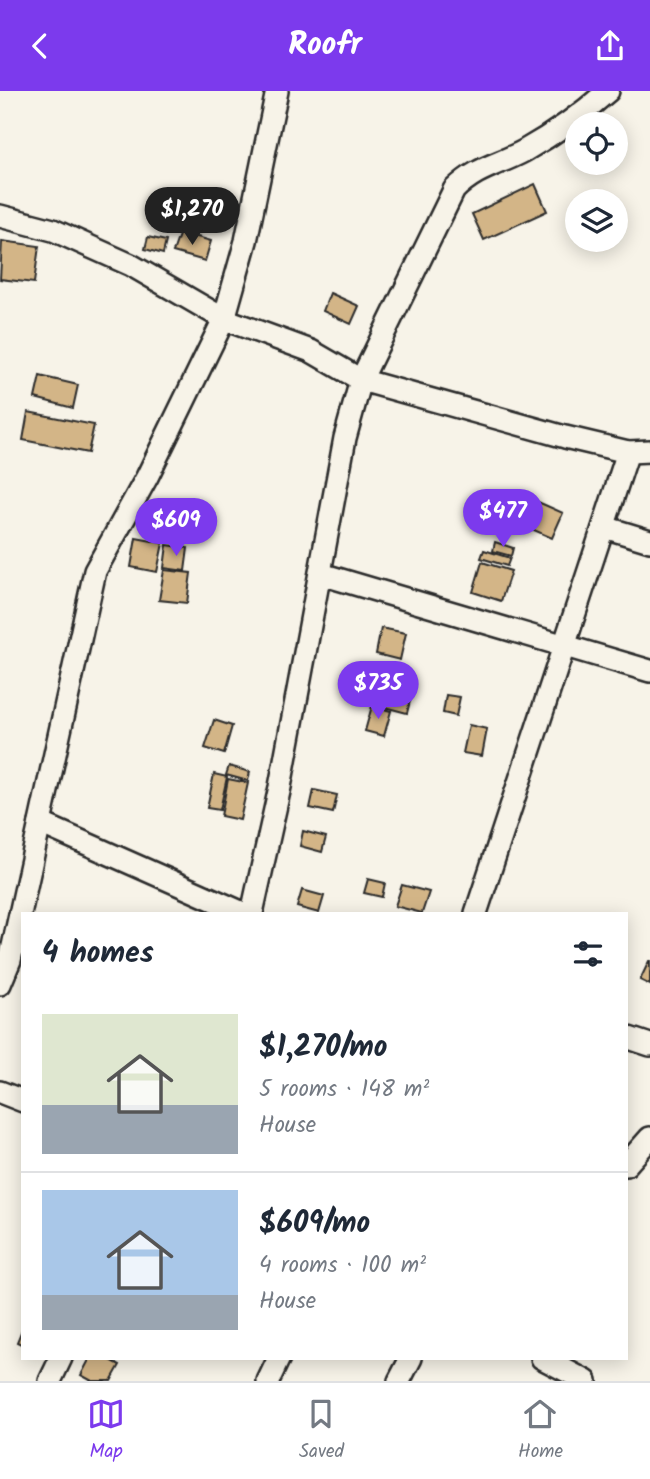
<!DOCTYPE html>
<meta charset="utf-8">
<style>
body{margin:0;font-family:Kalam,sans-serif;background:#f2f2f3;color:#1f2937;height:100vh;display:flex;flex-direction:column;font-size:26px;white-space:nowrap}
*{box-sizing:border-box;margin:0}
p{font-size:23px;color:#747a83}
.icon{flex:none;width:38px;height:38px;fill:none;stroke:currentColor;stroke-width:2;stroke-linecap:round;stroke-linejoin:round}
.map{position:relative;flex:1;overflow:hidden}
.drawer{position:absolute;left:21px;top:821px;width:607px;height:448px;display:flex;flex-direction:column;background:#fff;border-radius:0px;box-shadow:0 4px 18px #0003}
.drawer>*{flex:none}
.fabs{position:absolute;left:565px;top:21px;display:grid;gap:14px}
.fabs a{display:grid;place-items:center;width:63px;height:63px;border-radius:50%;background:#fff;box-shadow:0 4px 18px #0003;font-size:35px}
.price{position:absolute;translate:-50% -60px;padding:0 16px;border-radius:24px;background:#7c3aed;color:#fff;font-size:23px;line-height:46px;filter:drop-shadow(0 2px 4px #0008)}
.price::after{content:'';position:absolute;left:50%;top:42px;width:21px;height:16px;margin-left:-10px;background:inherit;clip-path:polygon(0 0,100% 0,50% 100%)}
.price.on{background:#222;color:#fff}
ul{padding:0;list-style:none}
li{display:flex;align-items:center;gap:21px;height:175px;padding:0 21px}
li+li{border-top:2px solid #e0e1e3}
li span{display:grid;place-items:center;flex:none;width:196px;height:140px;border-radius:0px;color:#555}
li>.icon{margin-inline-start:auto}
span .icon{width:84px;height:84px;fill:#fffc;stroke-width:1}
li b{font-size:30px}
h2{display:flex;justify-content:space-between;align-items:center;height:84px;padding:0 21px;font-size:30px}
header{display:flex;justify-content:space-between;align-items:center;height:91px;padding:0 21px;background:#7c3aed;color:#fff;font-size:32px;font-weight:700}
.dock{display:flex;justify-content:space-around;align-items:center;height:98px;border-top:2px solid #e0e1e3;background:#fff;font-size:19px;color:#747a83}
.dock a{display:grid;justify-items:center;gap:4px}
.dock .on{color:#7c3aed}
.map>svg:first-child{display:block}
.building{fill:#d3b587;stroke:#2b2b2b;stroke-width:2}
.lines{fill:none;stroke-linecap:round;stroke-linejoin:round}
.street-casing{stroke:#2b2b2b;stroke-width:26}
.street{stroke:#f7f3e8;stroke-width:21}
</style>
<header><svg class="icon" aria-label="back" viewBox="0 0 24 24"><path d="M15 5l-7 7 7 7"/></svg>Roofr<svg class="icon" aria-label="share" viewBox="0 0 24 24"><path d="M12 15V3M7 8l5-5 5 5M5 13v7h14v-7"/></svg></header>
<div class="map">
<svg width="650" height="1290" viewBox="0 0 650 1290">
<rect width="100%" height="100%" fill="#f7f3e8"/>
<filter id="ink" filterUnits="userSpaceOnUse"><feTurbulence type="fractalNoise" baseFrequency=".0143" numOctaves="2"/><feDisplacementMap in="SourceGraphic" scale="14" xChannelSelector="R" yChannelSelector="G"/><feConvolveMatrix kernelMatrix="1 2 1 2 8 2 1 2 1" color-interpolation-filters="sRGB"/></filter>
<g filter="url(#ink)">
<g class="building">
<path d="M535,93L547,120L484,149L472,123Z"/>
<path d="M166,111L194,122L186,140L158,129Z"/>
<path d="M180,141L211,150L205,170L173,161Z"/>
<path d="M148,146L166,150L163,163L145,158Z"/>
<path d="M2,150L39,155L34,192L0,188Z"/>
<path d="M330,202L359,215L351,233L323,220Z"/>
<path d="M40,285L78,294L73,317L35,307Z"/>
<path d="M28,321L94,334L88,362L23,349Z"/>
<path d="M538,411L563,422L552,447L527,436Z"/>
<path d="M136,447L163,452L157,481L131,476Z"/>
<path d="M495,451L513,457L511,465L493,460Z"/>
<path d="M167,454L188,457L185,480L164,477Z"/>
<path d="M484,459L510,467L507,475L481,467Z"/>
<path d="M482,471L511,480L501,510L473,501Z"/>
<path d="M164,479L191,482L187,512L159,509Z"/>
<path d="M381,537L406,542L400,569L376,563Z"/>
<path d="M386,587L414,594L407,622L373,613L378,594L384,595Z"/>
<path d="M446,604L460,606L456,625L443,622Z"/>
<path d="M372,615L391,620L384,645L365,640Z"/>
<path d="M214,629L232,635L224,663L205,657Z"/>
<path d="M469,634L487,638L482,665L463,662Z"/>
<path d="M229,675L250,681L248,690L226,684Z"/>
<path d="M214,683L227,686L220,719L207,717Z"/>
<path d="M228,688L248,692L240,729L221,725Z"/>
<path d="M314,699L337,704L333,722L310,717Z"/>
<path d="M303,740L326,746L322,761L300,755Z"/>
<path d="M368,788L385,792L382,806L364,802Z"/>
<path d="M402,794L429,801L422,822L395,815Z"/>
<path d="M302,799L324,805L319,822L297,816Z"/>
<path d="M649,870H650V894L640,889Z"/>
<path d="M23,1236V1254L17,1251Z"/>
<path d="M90,1267H107L120,1274L111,1290H92L81,1284Z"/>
</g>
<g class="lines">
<g class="street-casing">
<g id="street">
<path d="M608,0C582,23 554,43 524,60C498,74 477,76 454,99L361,289L565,346L628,361L650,360"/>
<path d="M0,125L53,139L131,174L224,228L311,260L361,289L345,347L280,696L252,822"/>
<path d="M604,436L650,450"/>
<path d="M321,483L650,580"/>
<path d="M40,732L243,822"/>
<path d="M476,822L628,361"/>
<path d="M0,893L10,869L95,480L147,386L224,228L246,150L277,0"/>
<path d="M626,946L650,954"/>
<path d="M0,1001L23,1010"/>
<path d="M626,1074L650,1047"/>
<path d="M542,1267L586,1290"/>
<path d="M50,1290L61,1267"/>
<path d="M268,1290L279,1267"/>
<path d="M399,1290L411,1267"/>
</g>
</g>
<use href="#street" class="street"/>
</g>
</g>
</svg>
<div class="fabs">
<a><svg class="icon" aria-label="locate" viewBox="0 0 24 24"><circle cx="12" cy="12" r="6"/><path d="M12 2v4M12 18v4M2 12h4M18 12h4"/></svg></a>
<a><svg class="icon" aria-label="layers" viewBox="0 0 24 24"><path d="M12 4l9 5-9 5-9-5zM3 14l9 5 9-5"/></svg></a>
</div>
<b class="price on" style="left:192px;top:156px">$1,270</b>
<b class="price" style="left:503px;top:458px">$477</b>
<b class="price" style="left:176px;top:467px">$609</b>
<b class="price" style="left:378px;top:630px">$735</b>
<section class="drawer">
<h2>4 homes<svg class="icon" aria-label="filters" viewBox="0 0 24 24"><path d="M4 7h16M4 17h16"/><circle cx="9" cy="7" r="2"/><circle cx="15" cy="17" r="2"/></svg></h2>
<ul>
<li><span style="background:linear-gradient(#dfe7d0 65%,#9aa5b1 0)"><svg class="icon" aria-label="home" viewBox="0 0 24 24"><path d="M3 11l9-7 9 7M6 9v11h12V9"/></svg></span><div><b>$1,270/mo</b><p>5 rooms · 148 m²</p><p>House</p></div></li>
<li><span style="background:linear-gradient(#a9c7e8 75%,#9aa5b1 0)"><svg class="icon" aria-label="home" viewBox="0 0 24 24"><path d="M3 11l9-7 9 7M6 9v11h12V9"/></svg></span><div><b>$609/mo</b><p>4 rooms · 100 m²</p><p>House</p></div></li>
</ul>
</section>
</div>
<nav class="dock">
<a class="on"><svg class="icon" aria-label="map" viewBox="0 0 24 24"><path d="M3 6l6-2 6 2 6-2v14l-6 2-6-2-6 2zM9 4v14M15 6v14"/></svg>Map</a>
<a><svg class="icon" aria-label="saved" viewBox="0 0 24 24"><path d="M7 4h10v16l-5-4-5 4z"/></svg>Saved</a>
<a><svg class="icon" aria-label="home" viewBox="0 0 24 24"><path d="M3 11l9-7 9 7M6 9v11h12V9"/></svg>Home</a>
</nav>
